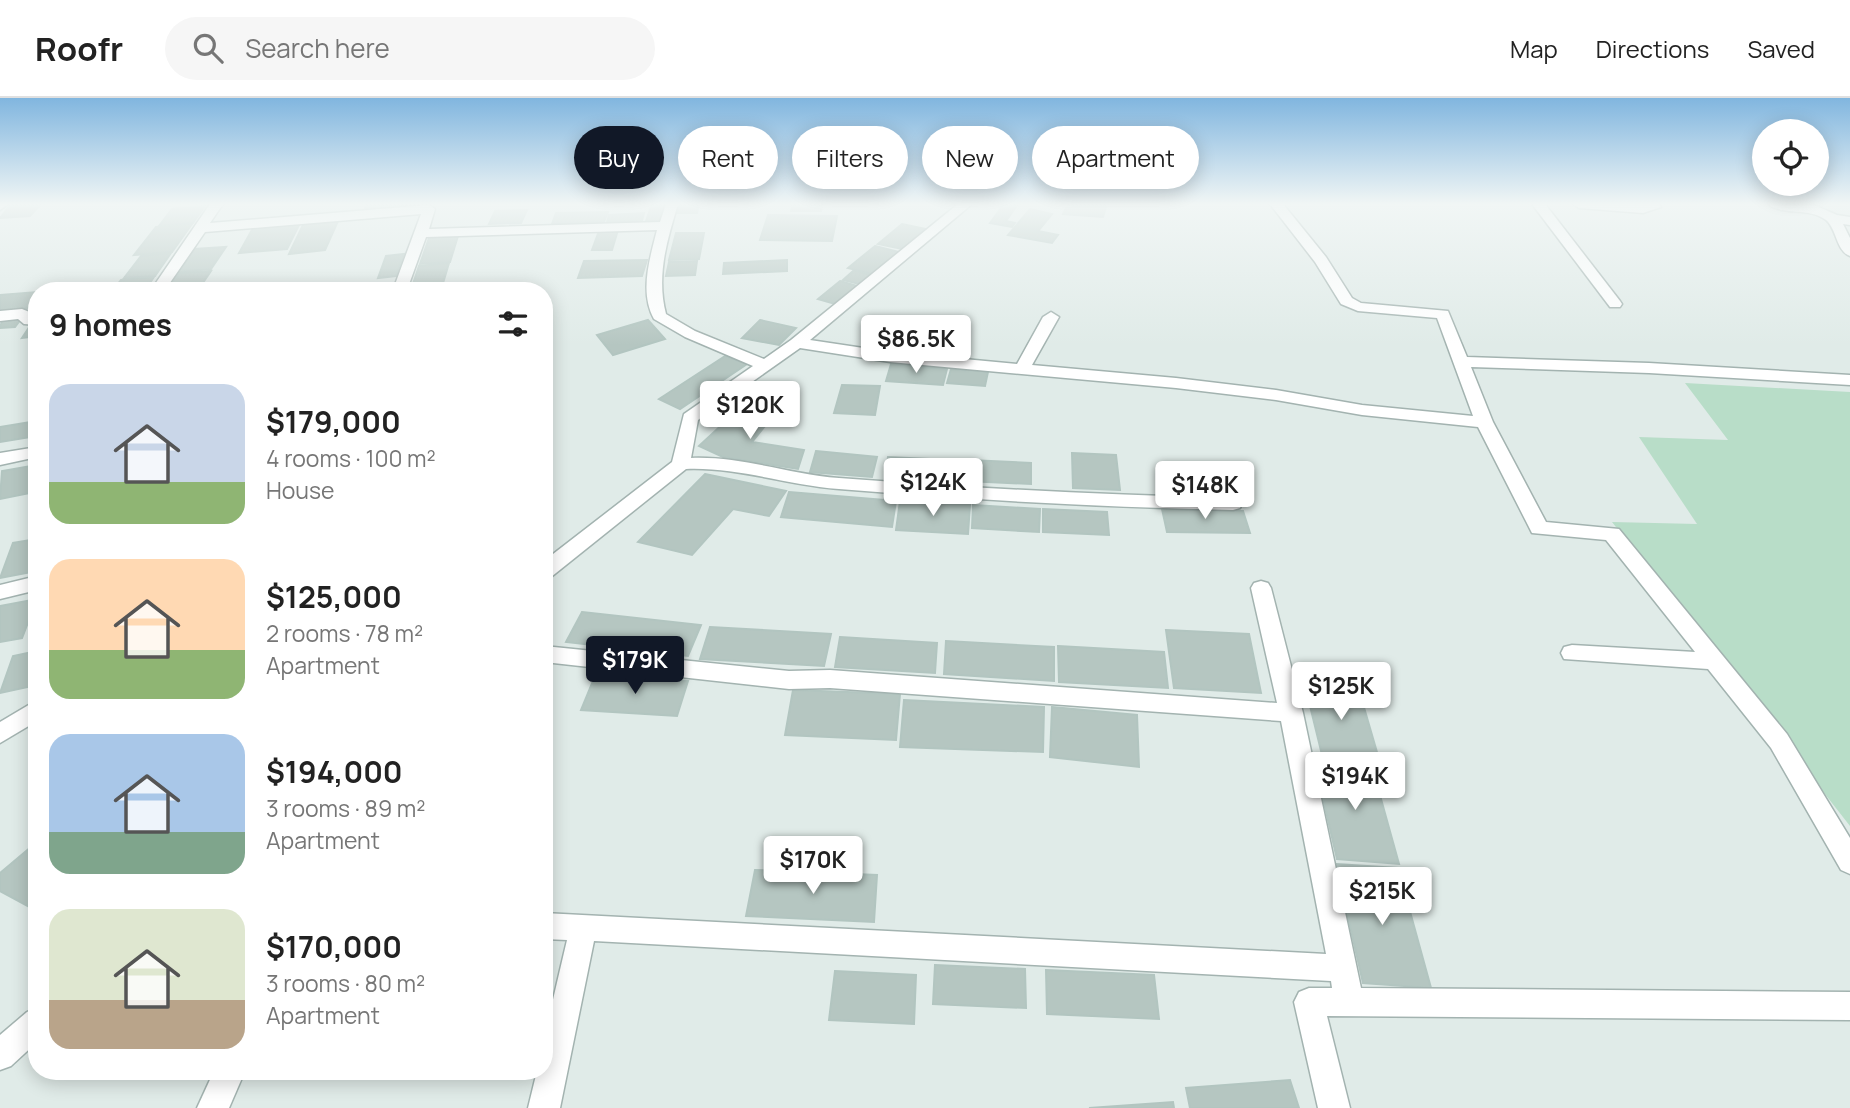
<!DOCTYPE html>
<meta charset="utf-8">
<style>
body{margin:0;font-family:Manrope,sans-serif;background:#f6f6f6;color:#222;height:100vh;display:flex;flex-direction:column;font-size:26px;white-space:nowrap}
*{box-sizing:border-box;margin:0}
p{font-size:23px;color:#767676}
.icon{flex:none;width:38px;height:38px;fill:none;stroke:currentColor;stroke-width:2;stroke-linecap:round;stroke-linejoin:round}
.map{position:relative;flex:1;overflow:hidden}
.panel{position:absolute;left:28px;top:184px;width:525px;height:798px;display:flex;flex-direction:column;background:#fff;border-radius:28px;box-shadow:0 4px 18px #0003}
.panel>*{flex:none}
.hud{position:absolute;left:574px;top:28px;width:665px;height:63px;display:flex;gap:14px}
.buttons{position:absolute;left:1752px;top:21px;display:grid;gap:14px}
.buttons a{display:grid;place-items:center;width:77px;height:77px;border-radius:50%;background:#fff;box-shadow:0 4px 18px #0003;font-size:35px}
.price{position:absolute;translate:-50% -60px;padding:0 16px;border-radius:7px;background:#fff;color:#222;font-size:23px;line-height:46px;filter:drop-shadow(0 2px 4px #0008)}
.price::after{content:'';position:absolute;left:50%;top:42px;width:21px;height:16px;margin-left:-10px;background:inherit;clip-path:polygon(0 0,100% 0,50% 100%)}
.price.current{background:#111827;color:#fff}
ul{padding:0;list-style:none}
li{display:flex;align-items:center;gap:21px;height:175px;padding:0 21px}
li span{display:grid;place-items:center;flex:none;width:196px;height:140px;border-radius:21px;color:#555}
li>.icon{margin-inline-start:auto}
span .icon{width:84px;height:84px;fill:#fffc;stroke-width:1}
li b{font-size:30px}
h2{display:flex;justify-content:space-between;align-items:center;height:84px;padding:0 21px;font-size:30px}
.chip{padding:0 24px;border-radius:32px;background:#fff;box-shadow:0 4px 18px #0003;font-size:24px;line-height:63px}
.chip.current{background:#111827;color:#fff}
header{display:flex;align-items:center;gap:42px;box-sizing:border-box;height:98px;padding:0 35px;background:#fff;border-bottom:2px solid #e0e0e0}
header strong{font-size:33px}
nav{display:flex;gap:38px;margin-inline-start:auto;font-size:24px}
.search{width:490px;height:63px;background:#f6f6f6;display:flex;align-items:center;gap:18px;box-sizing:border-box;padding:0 24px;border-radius:38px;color:#767676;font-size:26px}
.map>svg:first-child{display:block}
.green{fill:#b8ddc8}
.building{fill:#b5c6c1;stroke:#b2c5c0;stroke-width:2}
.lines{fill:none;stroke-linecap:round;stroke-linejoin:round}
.minor-casing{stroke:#a3b3b0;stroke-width:3}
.minor{fill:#fff;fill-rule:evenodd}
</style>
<header>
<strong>Roofr</strong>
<div class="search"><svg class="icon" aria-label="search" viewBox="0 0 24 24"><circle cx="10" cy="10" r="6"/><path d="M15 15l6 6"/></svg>Search here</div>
<nav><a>Map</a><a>Directions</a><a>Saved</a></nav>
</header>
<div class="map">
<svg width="1850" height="1010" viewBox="0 0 1850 1010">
<rect width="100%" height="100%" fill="#e0ebe8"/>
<path class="green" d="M1685,285L1850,294V728L1612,424L1697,426L1639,339L1728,342Z"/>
<g class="building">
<path d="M11,106H41L30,118L0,120Z"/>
<path d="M367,106H433L432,109L364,114Z"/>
<path d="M652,106H668L663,123H646Z"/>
<path d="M679,106H699L697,115H676Z"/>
<path d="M793,106H822L821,113H791Z"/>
<path d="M1004,106H1018L1006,123L1015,125L1012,129L990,125Z"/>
<path d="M1068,106H1107L1103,119L1063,116Z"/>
<path d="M205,108L193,125L159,128L172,111Z"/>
<path d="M1030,111L1052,116L1038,133L1058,137L1052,145L1008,137Z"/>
<path d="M527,112L521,125L489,126L495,113Z"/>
<path d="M608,114L604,124L552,126L556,115Z"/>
<path d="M644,115L642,123L607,124L609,117Z"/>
<path d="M768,117L837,118L832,143L760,142Z"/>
<path d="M338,123L325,152L289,156L303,127Z"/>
<path d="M192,126L172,154L134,157L156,129Z"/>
<path d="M902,126L926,131L902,151L878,146Z"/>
<path d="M299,127L287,151L239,155L253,130Z"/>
<path d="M618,132L612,152H592L599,133Z"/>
<path d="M676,135H704L699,161L669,162Z"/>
<path d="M458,138L450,164L420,166L429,140Z"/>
<path d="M875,148L899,154L872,176L848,170Z"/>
<path d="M226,149L211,171L179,174L194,151Z"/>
<path d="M171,155L155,178L124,180L141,158Z"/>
<path d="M404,156L396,178L378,180L386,158Z"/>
<path d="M647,162L642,178L578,180L584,163Z"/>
<path d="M787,162V173L723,176L724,165Z"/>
<path d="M697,163L695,177L666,178L669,164Z"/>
<path d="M449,165L441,192H411L419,168Z"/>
<path d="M854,172L871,177L859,186L843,182Z"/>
<path d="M211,173L198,192H167L179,175Z"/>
<path d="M154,179L145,192H113L121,182Z"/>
<path d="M840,183L857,188L835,206L818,201Z"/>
<path d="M37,194V202L30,210L0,213V197Z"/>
<path d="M21,221L15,229L0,230L2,223Z"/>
<path d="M648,222L665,241L613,257L597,237Z"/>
<path d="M760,222L796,230L779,247L742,240Z"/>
<path d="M37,224V238L22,240L32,225Z"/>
<path d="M725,258L747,266L680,311L659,301Z"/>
<path d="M891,266L947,271L943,287L886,283Z"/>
<path d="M951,271L988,274L985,288L947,285Z"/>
<path d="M842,287L880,288L875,317L834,315Z"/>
<path d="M741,309L773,318L752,344L804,352L798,371L723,359L699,348Z"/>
<path d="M37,323V338L0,344V329Z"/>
<path d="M816,353L877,359L872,379L810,374Z"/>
<path d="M1072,355L1116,357L1120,392L1073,390Z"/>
<path d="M888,359L950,362L948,383L885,380Z"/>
<path d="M969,362L1031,365V386L967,383Z"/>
<path d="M37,367L35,394L0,401L2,373Z"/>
<path d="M705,376L786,393L769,418L733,411L692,457L638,444Z"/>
<path d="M789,394L896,403L892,429L781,419Z"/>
<path d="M900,403L970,407L968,436L896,432Z"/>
<path d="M973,407L1040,411L1039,434L972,430Z"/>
<path d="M1043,411L1107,414L1109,437L1043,434Z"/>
<path d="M1162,411L1243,413L1250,435L1167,434Z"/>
<path d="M37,441V473L0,480L13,445Z"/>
<path d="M37,501L22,540L0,544V508Z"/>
<path d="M582,514L701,527L688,558L566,544Z"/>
<path d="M710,529L831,536L824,568L700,561Z"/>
<path d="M1166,532L1249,536L1261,595L1174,590Z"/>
<path d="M840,539L937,545L935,575L835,569Z"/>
<path d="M946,543L1054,549V583L944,576Z"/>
<path d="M1058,548L1164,554L1168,590L1059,584Z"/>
<path d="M37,553V587L0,595L13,558Z"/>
<path d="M595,578L688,583L677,618L581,612Z"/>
<path d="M1303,579L1356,582L1381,668L1324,665Z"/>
<path d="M793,592L900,596L896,642L785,637Z"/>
<path d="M904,602L1044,609L1043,654L900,649Z"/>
<path d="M1052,609L1137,617L1139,669L1050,659Z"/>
<path d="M1314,661L1371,665L1399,766L1337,761Z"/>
<path d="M37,744V813L0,793V775Z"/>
<path d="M1336,766L1398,770L1431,890L1363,885Z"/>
<path d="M755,772L877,777L874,824L746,818Z"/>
<path d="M935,867L1025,871L1026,910L933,906Z"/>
<path d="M1046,872L1154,877L1159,921L1047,916Z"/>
<path d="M835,873L916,877L914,926L829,922Z"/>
<path d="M1290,982L1299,1010H1190L1186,990Z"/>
<path d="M1173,1004L1174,1010H1089Z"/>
</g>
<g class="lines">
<g class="minor-casing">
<g id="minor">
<path d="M0,106H8L0,112Z"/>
<path d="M210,106H223L210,125L429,107L435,111L429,131L660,124L666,106H678C667,142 656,178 666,216L695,233L764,261L791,242L958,106H972L810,242L890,254L1017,266L1043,219L1051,214L1059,219L1032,267L1176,280L1276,292L1362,307L1473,318L1437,220L1358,213L1341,206L1315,164L1270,106H1283L1326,159L1352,200L1361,205L1448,213L1467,259L1649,265L1850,277V287L1649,275L1471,269L1493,324L1546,424L1619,431L1787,636L1850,740V776L1841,772L1771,650L1708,571L1564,561L1561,555L1564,549L1572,547L1695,554L1606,442L1532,435L1478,329L1362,317L1276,302L1176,290L890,264L800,250L698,322L691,360C741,358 789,376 839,380C970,390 1101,397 1233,400L1240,402L1242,406L1240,410L1233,412C1101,409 970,402 839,391C787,387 738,369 686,371L551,479L544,481V463L672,364L684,316L753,268L685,239L654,221C639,194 650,160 657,132L426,139L407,192H393L421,116L205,134L165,192H151Z"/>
<path d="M1532,106H1545L1620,203L1622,206L1620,209H1610Z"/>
<path d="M1573,106H1659L1661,109L1643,115L1579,110Z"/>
<path d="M1768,106L1814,107L1837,117L1850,119V127L1843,126L1850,140V158C1836,153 1837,131 1826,122C1809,109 1783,118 1768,106Z"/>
<path d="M22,211L37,217V227L24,226L18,221L0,223V213Z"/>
<path d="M37,349V359L0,367V355Z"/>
<path d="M37,478V492L0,501V487Z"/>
<path d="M1261,483L1268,485L1271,490L1303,615L1361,890L1850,894V922L1327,918L1350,1010H1318L1294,904L1299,894L1309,890H1332L1331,883L594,843L560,1010H528L537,973H544V940L567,842L544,841V815L1326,856L1281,623L830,590L789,591L544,564V548L789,573L830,572L1277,605L1251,490L1254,485Z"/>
<path d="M37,602V623L0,645V624Z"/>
<path d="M37,909V944L11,968L0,972V937L27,914Z"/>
<path d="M214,973H245L229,1010H197Z"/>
</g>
</g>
<use href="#minor" class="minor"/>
</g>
<linearGradient id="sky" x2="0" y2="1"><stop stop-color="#81b6df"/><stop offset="0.43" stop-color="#f1f6f5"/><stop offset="1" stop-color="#f1f6f5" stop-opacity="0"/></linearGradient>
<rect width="1850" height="247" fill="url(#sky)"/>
</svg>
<div class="buttons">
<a><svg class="icon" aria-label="locate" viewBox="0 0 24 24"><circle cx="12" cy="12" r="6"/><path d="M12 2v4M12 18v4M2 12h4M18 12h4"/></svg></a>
</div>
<b class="price" style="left:916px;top:277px">$86.5K</b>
<b class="price" style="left:750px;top:343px">$120K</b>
<b class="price" style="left:933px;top:420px">$124K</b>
<b class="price" style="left:1205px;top:423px">$148K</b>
<b class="price current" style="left:635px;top:598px">$179K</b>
<b class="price" style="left:1341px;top:624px">$125K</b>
<b class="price" style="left:1355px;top:714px">$194K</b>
<b class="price" style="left:813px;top:798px">$170K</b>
<b class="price" style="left:1382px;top:829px">$215K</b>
<div class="hud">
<a class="chip current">Buy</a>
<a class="chip">Rent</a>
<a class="chip">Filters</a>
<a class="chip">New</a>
<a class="chip">Apartment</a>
</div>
<section class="panel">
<h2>9 homes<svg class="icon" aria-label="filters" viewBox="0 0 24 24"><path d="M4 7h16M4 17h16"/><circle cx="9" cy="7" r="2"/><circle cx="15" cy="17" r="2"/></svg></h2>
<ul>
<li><span style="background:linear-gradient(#c9d6e8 70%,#8fb573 0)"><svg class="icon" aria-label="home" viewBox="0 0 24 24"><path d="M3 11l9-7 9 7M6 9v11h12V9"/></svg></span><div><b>$179,000</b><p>4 rooms · 100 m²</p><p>House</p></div></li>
<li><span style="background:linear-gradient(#ffd9b3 65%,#8fb573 0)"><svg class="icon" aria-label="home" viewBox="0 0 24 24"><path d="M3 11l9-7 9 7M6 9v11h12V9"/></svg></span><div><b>$125,000</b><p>2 rooms · 78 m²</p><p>Apartment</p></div></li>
<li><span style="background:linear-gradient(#a9c7e8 70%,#7fa58c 0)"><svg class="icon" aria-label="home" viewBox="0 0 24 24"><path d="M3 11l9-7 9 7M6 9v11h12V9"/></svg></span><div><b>$194,000</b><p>3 rooms · 89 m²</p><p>Apartment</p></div></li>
<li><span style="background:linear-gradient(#dfe7d0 65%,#b9a48a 0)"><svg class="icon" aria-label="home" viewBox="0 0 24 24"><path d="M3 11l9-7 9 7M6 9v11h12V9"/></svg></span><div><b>$170,000</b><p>3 rooms · 80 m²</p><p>Apartment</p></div></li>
</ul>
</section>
</div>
